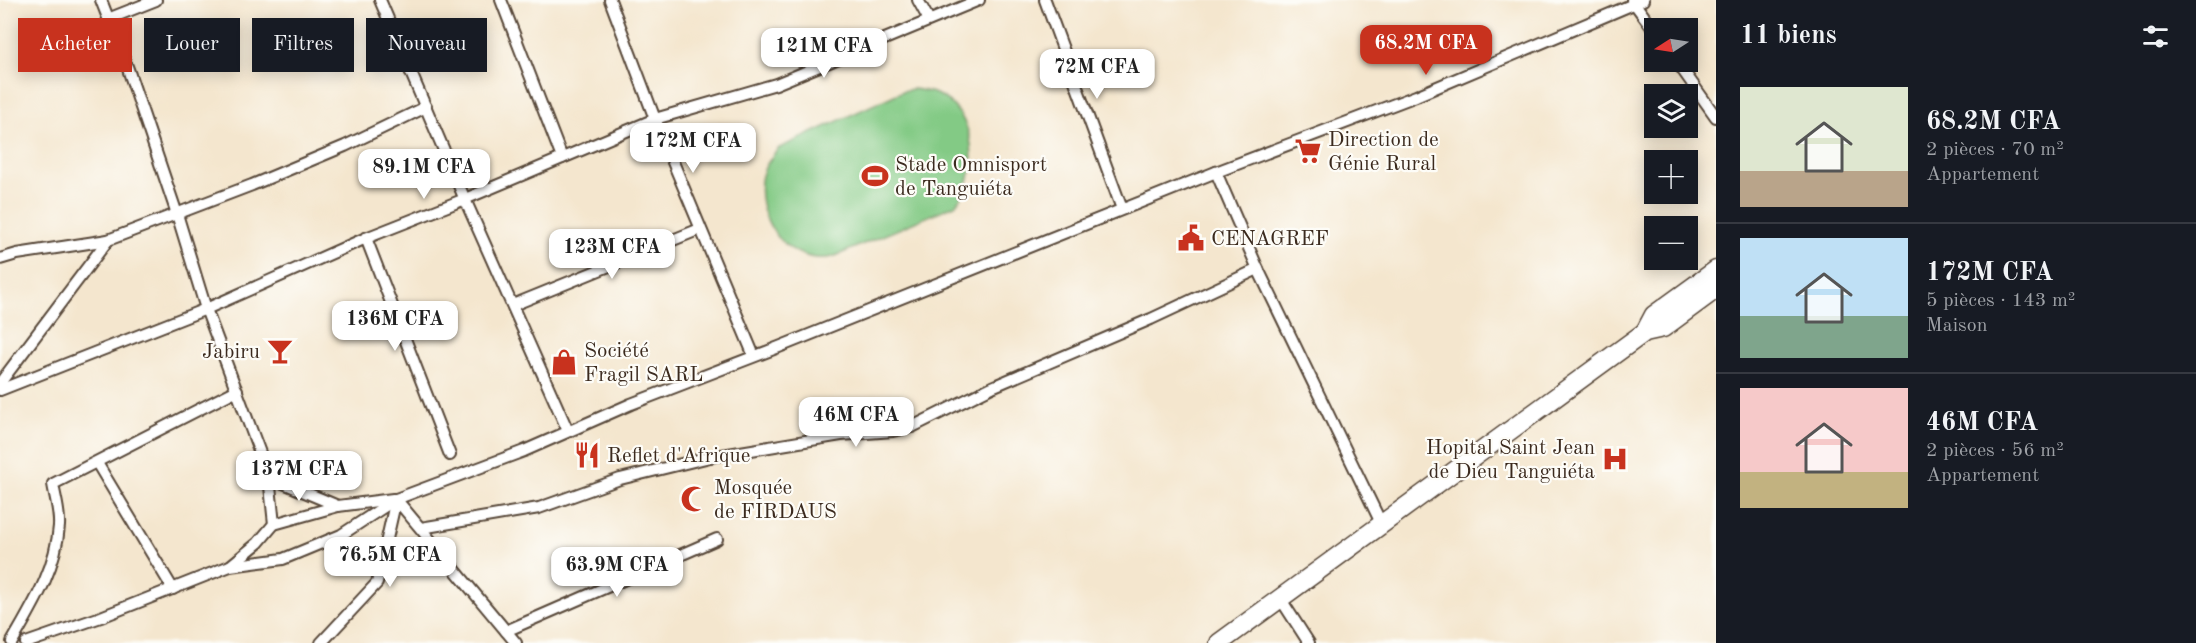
<!DOCTYPE html>
<html lang="fr">
<meta charset="utf-8">
<style>
body{margin:0;font-family:"Old Standard TT",serif;background:#242831;color:#f1f3f6;height:100vh;display:flex;flex-direction:column;font-size:22px;white-space:nowrap}
*{box-sizing:border-box;margin:0}
p{font-size:20px;color:#9ea1a6}
.icon{flex:none;width:33px;height:33px;fill:none;stroke:currentColor;stroke-width:2;stroke-linecap:round;stroke-linejoin:round}
.map{position:relative;flex:1;overflow:hidden}
.sheet{display:flex;flex-direction:column;background:#171b24;width:480px}
.sheet>*{flex:none}
.banner{position:absolute;left:18px;top:18px;width:570px;height:54px;display:flex;gap:12px}
.needle{width:39px;rotate:258deg}
.buttons{position:absolute;left:1644px;top:18px;display:grid;gap:12px}
.buttons a{display:grid;place-items:center;width:54px;height:54px;border-radius:0px;background:#171b24;box-shadow:0 3px 15px #0003;font-size:30px}
.price{position:absolute;translate:-50% -51px;padding:0 14px;border-radius:12px;background:#fff;color:#222;font-size:20px;line-height:39px;filter:drop-shadow(0 2px 3px #0008)}
.price::after{content:'';position:absolute;left:50%;top:36px;width:18px;height:14px;margin-left:-9px;background:inherit;clip-path:polygon(0 0,100% 0,50% 100%)}
.price.current{background:#c8321e;color:#fff}
ul{padding:0;list-style:none}
li{display:flex;align-items:center;gap:18px;height:150px;padding:0 24px}
li+li{border-top:2px solid #363941}
li span{display:grid;place-items:center;flex:none;width:168px;height:120px;border-radius:0px;color:#555}
li>.icon{margin-inline-start:auto}
span .icon{width:72px;height:72px;fill:#fffc;stroke-width:1}
li b{font-size:26px}
h2{display:flex;justify-content:space-between;align-items:center;height:72px;padding:0 24px;font-size:26px}
.tag{padding:0 21px;border-radius:0px;background:#171b24;box-shadow:0 3px 15px #0003;font-size:21px;line-height:54px}
.tag.current{background:#c8321e;color:#fff}
main{display:flex;flex:1;min-height:0}
.map>svg:first-child{display:block}
.green{fill:#83ca85;stroke:#5f7a52;stroke-width:1.5}
.lines{fill:none;stroke-linecap:round;stroke-linejoin:round}
.minor-casing{stroke:#574638;stroke-width:14}
.trunk-casing{stroke:#574638;stroke-width:21}
.minor{stroke:#fff;stroke-width:10}
.trunk{stroke:#fff;stroke-width:18}
.labels{text-anchor:middle;stroke-width:4.5;stroke-linejoin:round;paint-order:stroke}
.poi-label{font-size:21px;fill:#3b2a1e;stroke:#fdfcf7;text-anchor:start}
</style>
<main>
<div class="map">
<svg width="1716" height="643" viewBox="0 0 1716 643">
<rect width="100%" height="100%" fill="#fdfcf7"/>
<filter id="ink" filterUnits="userSpaceOnUse"><feTurbulence type="fractalNoise" baseFrequency=".0167" numOctaves="2"/><feDisplacementMap in="SourceGraphic" scale="12" xChannelSelector="R" yChannelSelector="G"/><feConvolveMatrix kernelMatrix="1 2 1 2 8 2 1 2 1" color-interpolation-filters="sRGB"/></filter>
<filter id="wash" filterUnits="userSpaceOnUse"><feTurbulence type="fractalNoise" baseFrequency=".008" numOctaves="4" result="noise"/><feDisplacementMap in="SourceGraphic" scale="24" xChannelSelector="R" yChannelSelector="G"/><feGaussianBlur stdDeviation="1.35" result="paint"/><feColorMatrix in="noise" values="0 0 0 0 0 0 0 0 0 0 0 0 0 0 0 0 0 1.4 0 .05"/><feComposite in="paint" operator="in"/></filter>
<g filter="url(#wash)">
<rect width="100%" height="100%" fill="#f4e6ce"/>
<path class="green" d="M913,89C920,90 929,91 936,94C977,111 982,175 955,205L833,257C789,266 756,222 761,181C762,169 771,157 779,148L903,91Z"/>
</g>
<g filter="url(#ink)">
<g class="lines">
<g class="minor-casing">
<g id="minor">
<path d="M101,0L128,69L177,214L206,309L269,477L338,506"/>
<path d="M380,0L463,195L568,431"/>
<path d="M501,0L562,158"/>
<path d="M610,0L655,119L754,356"/>
<path d="M918,0L929,20"/>
<path d="M1045,0L1122,209"/>
<path d="M1632,0L1654,30"/>
<path d="M108,19L156,0"/>
<path d="M1677,62L1716,117"/>
<path d="M1216,172L1258,269L1382,525"/>
<path d="M366,238L450,455"/>
<path d="M0,259L17,254L108,240L252,185L345,146L426,107"/>
<path d="M513,305L700,229"/>
<path d="M0,383L108,240"/>
<path d="M0,390L206,309L366,238L465,199L655,119L776,84L979,0"/>
<path d="M97,463L173,589"/>
<path d="M269,477L274,524"/>
<path d="M396,499L516,643"/>
<path d="M421,528L539,508L620,479L710,457L841,435L893,431L912,427L992,387L1151,319L1258,269"/>
<path d="M230,566L258,543L274,524L338,506L393,499"/>
<path d="M1280,598L1309,643"/>
<path d="M506,631L717,539"/>
<path d="M12,642C33,605 56,569 59,526C60,512 55,497 53,484L237,390"/>
<path d="M26,643L101,617L230,566L283,559L341,535L396,499L524,451L631,404L779,347L1216,172L1416,96L1643,0"/>
<path d="M321,643L377,583L396,499"/>
</g>
</g>
<g class="trunk-casing">
<g id="trunk">
<path d="M1645,332L1654,315L1716,270"/>
<path d="M1219,643L1645,332L1663,328L1716,289"/>
</g>
</g>
<use href="#minor" class="minor"/>
<use href="#trunk" class="trunk"/>
</g>
</g>
<defs>
<g id="supermarket-bare" transform="scale(2.07)"><path d="M-6-5.5h2.5l.6 2H6L4.5 2H-2.5L-4.4-4H-6ZM-1.5 3.2a1.3 1.3 0 1 0 .1 0ZM3 3.2a1.3 1.3 0 1 0 .1 0Z" fill="#c8321e" stroke="#fdfcf7" stroke-width="2.5" paint-order="stroke"/></g>
<g id="stadium-bare" transform="scale(2.07)"><path d="M0-5a6.5 5 0 1 0 0 10a6.5 5 0 1 0 0-10ZM-3.5-1.8h7v3.6h-7Z" fill="#c8321e" stroke="#fdfcf7" stroke-width="2.5" paint-order="stroke"/></g>
<g id="civic-bare" transform="scale(2.07)"><path d="M-.6-6.5H3V-4.5H.6V-3L4-1V1h2V6H-6V1h2V-1L-.6-3ZM-1.2 2.5V6h2.4V2.5Z" fill="#c8321e" stroke="#fdfcf7" stroke-width="2.5" paint-order="stroke"/></g>
<g id="bar-bare" transform="scale(2.07)"><path d="M-6-5H6L.8 .8V4.5H3.5V6h-7V4.5H-.8V.8Z" fill="#c8321e" stroke="#fdfcf7" stroke-width="2.5" paint-order="stroke"/></g>
<g id="shop-bare" transform="scale(2.07)"><path d="M-5-2.5h2.3a2.7 3.5 0 0 1 5.4 0H5L5.5 6h-11ZM-1.5-2.5h3a1.5 2.3 0 0 0-3 0Z" fill="#c8321e" stroke="#fdfcf7" stroke-width="2.5" paint-order="stroke"/></g>
<g id="restaurant-bare" transform="scale(2.07)"><path d="M-5-6h1v4h1v-4h1v4h1v-4h1v5L-1.5 .5V6h-2V.5L-5-1ZM5-6V6H3V1.5H1.5Q1.5-4 5-6Z" fill="#c8321e" stroke="#fdfcf7" stroke-width="2.5" paint-order="stroke"/></g>
<g id="hospital-bare" transform="scale(2.07)"><path d="M-5-5h3v3.5h4V-5h3V5h-3V1.5h-4V5h-3Z" fill="#c8321e" stroke="#fdfcf7" stroke-width="2.5" paint-order="stroke"/></g>
<g id="mosque-bare" transform="scale(2.07)"><path d="M3.5-4.9A6 6 0 1 0 3.5 4.9A5 5 0 1 1 3.5-4.9Z" fill="#c8321e" stroke="#fdfcf7" stroke-width="2.5" paint-order="stroke"/></g>
</defs>
<g fill-rule="evenodd">
<use href="#supermarket-bare" x="1308" y="151"/>
<use href="#stadium-bare" x="875" y="176"/>
<use href="#civic-bare" x="1191" y="238"/>
<use href="#bar-bare" x="280" y="351"/>
<use href="#shop-bare" x="564" y="362"/>
<use href="#restaurant-bare" x="587" y="455"/>
<use href="#hospital-bare" x="1615" y="459"/>
<use href="#mosque-bare" x="694" y="499"/>
</g>
<g class="labels">
<g class="poi-label">
<text x="1328" y="146">Direction de<tspan x="1328" dy="24">Génie Rural</tspan></text>
<text x="895" y="171">Stade Omnisport<tspan x="895" dy="24">de Tanguiéta</tspan></text>
<text x="1211" y="245">CENAGREF</text>
<text x="584" y="357">Société<tspan x="584" dy="24">Fragil SARL</tspan></text>
<text x="260" y="358" text-anchor="end">Jabiru</text>
<text x="1595" y="454" text-anchor="end">Hopital Saint Jean<tspan x="1595" dy="24">de Dieu Tanguiéta</tspan></text>
<text x="607" y="462">Reflet d'Afrique</text>
<text x="714" y="494">Mosquée<tspan x="714" dy="24">de FIRDAUS</tspan></text>
</g>
</g>
</svg>
<div class="buttons">
<a><svg class="needle" viewBox="-14 -14 28 28"><path d="M0-13l5 13h-10z" fill="#e53935"/><path d="M0 13l5-13h-10z" fill="#9ea1a6"/></svg></a>
<a><svg class="icon" aria-label="layers" viewBox="0 0 24 24"><path d="M12 4l9 5-9 5-9-5zM3 14l9 5 9-5"/></svg></a>
<a>+</a>
<a>−</a>
</div>
<b class="price current" style="left:1426px;top:76px">68.2M CFA</b>
<b class="price" style="left:824px;top:79px">121M CFA</b>
<b class="price" style="left:1097px;top:100px">72M CFA</b>
<b class="price" style="left:693px;top:174px">172M CFA</b>
<b class="price" style="left:424px;top:200px">89.1M CFA</b>
<b class="price" style="left:612px;top:280px">123M CFA</b>
<b class="price" style="left:395px;top:352px">136M CFA</b>
<b class="price" style="left:856px;top:448px">46M CFA</b>
<b class="price" style="left:299px;top:502px">137M CFA</b>
<b class="price" style="left:390px;top:588px">76.5M CFA</b>
<b class="price" style="left:617px;top:598px">63.9M CFA</b>
<div class="banner">
<a class="tag current">Acheter</a>
<a class="tag">Louer</a>
<a class="tag">Filtres</a>
<a class="tag">Nouveau</a>
</div>
</div>
<section class="sheet">
<h2>11 biens<svg class="icon" aria-label="filters" viewBox="0 0 24 24"><path d="M4 7h16M4 17h16"/><circle cx="9" cy="7" r="2"/><circle cx="15" cy="17" r="2"/></svg></h2>
<ul>
<li><span style="background:linear-gradient(#dfe7d0 70%,#b9a48a 0)"><svg class="icon" aria-label="home" viewBox="0 0 24 24"><path d="M3 11l9-7 9 7M6 9v11h12V9"/></svg></span><div><b>68.2M CFA</b><p>2 pièces · 70 m²</p><p>Appartement</p></div></li>
<li><span style="background:linear-gradient(#bfe0f5 65%,#7fa58c 0)"><svg class="icon" aria-label="home" viewBox="0 0 24 24"><path d="M3 11l9-7 9 7M6 9v11h12V9"/></svg></span><div><b>172M CFA</b><p>5 pièces · 143 m²</p><p>Maison</p></div></li>
<li><span style="background:linear-gradient(#f6c9c9 70%,#c2b280 0)"><svg class="icon" aria-label="home" viewBox="0 0 24 24"><path d="M3 11l9-7 9 7M6 9v11h12V9"/></svg></span><div><b>46M CFA</b><p>2 pièces · 56 m²</p><p>Appartement</p></div></li>
</ul>
</section>
</main>
